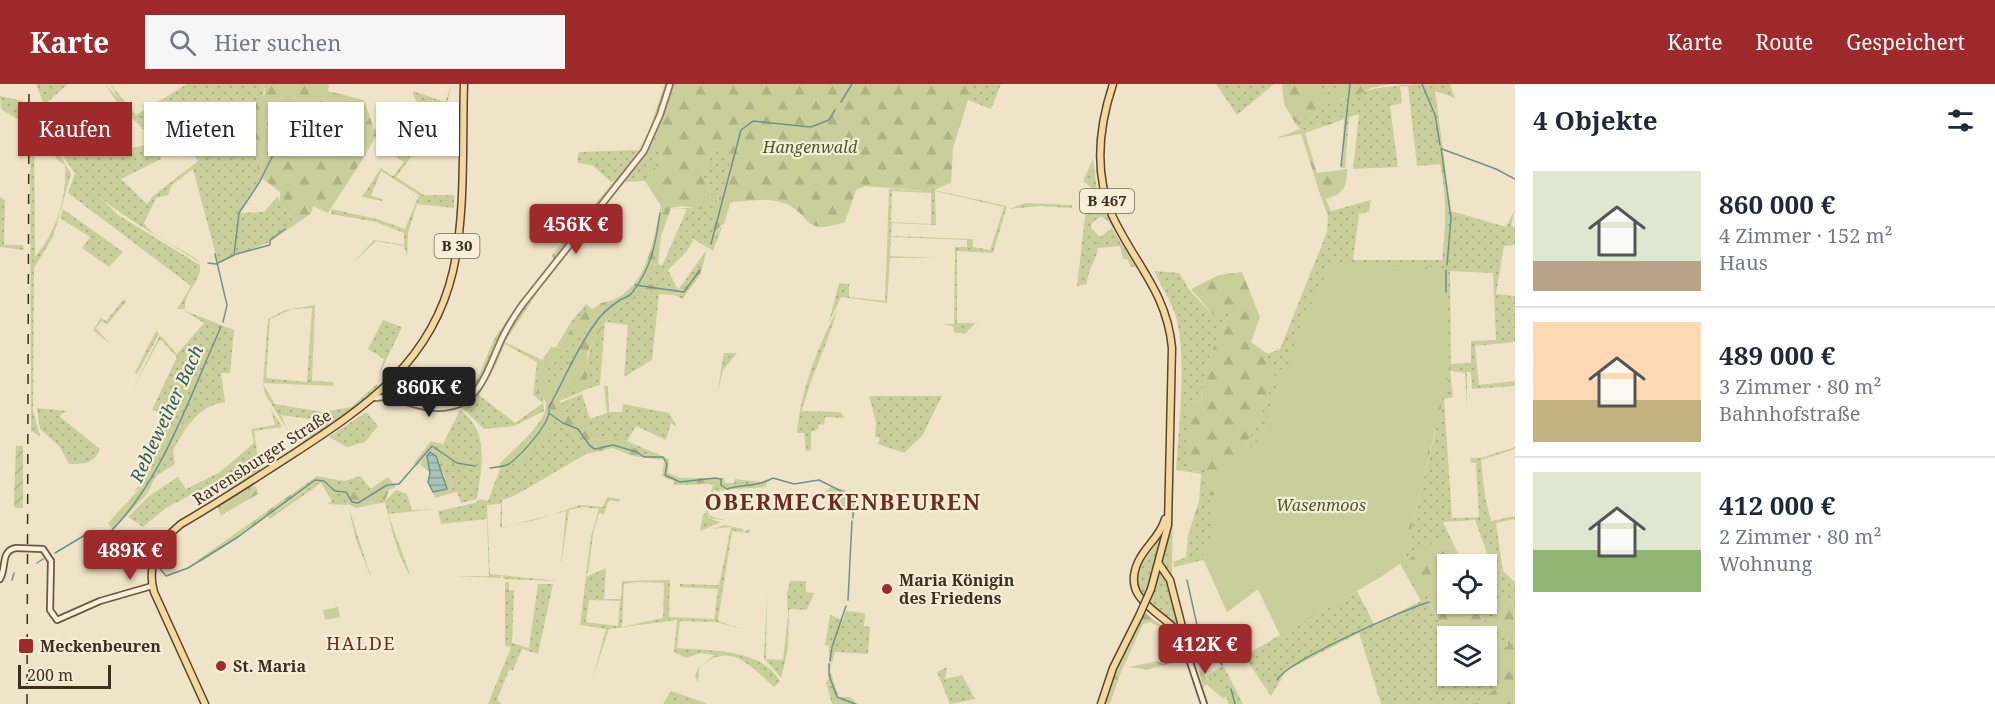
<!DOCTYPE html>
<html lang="de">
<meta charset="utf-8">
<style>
body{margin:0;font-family:"Noto Serif",serif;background:#f6f6f7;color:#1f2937;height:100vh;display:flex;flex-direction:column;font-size:22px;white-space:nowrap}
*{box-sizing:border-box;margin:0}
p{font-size:20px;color:#747a83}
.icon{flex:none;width:33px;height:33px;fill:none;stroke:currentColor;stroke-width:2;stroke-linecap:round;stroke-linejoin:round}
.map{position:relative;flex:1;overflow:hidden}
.side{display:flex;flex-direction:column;background:#fff;width:480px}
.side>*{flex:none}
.guide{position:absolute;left:18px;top:18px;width:570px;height:54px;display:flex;gap:12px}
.tools{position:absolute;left:1437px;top:470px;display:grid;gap:12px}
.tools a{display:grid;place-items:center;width:60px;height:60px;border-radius:0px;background:#fff;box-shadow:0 2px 4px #0004;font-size:30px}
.scale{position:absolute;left:18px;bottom:15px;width:93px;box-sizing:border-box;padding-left:6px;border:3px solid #3d2e20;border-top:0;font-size:16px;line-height:21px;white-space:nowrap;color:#3d2e20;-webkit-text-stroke:4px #f7eed8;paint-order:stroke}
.price{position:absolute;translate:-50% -51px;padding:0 14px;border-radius:6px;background:#9e2a2b;color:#fff;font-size:20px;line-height:39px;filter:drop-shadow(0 2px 3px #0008)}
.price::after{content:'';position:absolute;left:50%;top:36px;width:18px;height:14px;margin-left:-9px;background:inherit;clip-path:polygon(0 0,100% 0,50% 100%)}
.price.selected{background:#222;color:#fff}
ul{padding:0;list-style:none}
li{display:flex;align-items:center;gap:18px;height:150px;padding:0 18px}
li+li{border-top:2px solid #e0e1e3}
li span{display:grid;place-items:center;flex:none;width:168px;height:120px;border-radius:0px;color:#555}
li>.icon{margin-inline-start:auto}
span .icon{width:72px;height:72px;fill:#fffc;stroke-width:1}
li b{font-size:26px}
h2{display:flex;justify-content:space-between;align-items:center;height:72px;padding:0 18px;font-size:26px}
.pill{padding:0 21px;border-radius:0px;background:#fff;box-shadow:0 2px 4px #0004;font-size:21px;line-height:54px}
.pill.selected{background:#9e2a2b;color:#fff}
header{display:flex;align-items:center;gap:36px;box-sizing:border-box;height:84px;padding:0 30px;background:#9e2a2b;color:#fff}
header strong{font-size:28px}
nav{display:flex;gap:33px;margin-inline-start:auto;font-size:21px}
.search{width:420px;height:54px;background:#f6f6f7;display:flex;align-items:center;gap:15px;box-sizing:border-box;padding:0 21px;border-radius:0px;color:#747a83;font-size:22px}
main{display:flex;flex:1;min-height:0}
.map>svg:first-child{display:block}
.grass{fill:url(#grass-dots);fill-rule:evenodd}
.forest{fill:url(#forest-firs);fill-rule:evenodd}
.park{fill:#c9cf9b}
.garden{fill:url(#garden-furrows)}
.water{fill:url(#water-rules);stroke:#6f938a;stroke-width:1.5}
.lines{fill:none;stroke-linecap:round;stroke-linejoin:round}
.stream{stroke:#6f938a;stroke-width:1.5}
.tertiary-casing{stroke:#8d765c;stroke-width:8}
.secondary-casing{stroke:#6f573f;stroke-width:8}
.primary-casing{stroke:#5b4430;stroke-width:9}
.tertiary{stroke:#faf1dc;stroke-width:4.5}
.secondary{stroke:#faf1dc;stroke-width:4.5}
.primary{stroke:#f3d9a0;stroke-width:6}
.rail{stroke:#3d2e20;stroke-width:1.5;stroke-dasharray:10 10;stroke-linecap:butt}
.secondary-bridge-casing{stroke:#6f573f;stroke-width:8;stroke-linecap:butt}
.primary-bridge-casing{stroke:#5b4430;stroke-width:9;stroke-linecap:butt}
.secondary-bridge{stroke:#faf1dc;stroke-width:4.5}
.primary-bridge{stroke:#f3d9a0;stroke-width:6}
.poi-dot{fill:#9e2a2b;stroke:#f7eed8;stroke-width:2}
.labels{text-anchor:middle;stroke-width:4.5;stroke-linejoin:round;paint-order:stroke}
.shield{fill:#f7eed8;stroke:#756857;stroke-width:1.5}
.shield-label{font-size:15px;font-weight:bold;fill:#3d2e20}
.park-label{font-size:16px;font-style:italic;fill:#4d5a26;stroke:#f7eed8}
.street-label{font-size:16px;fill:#3d2e20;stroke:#f7eed8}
.poi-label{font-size:16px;font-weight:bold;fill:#3d2e20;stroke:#f7eed8;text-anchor:start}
.water-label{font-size:18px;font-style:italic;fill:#2f5d5a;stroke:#f7eed8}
.neighbourhood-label{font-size:18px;letter-spacing:1.5px;fill:#6b2e1e;stroke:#f7eed8}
.district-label{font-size:22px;font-weight:bold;letter-spacing:1.5px;fill:#6b2e1e;stroke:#f7eed8}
</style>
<header>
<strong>Karte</strong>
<div class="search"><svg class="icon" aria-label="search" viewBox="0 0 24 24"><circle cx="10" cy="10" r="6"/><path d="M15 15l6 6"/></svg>Hier suchen</div>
<nav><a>Karte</a><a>Route</a><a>Gespeichert</a></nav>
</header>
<main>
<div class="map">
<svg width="1515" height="620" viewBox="0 0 1515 620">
<defs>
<pattern id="grass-dots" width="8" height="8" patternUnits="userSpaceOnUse" patternTransform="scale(1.5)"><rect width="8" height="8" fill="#c9cf9b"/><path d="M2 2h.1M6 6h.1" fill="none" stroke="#aeb285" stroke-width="1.8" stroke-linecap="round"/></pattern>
<pattern id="forest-firs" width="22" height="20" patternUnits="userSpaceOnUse" patternTransform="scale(1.5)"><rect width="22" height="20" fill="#c9cf9b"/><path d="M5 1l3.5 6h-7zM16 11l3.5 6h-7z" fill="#aeb285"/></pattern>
<pattern id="garden-furrows" width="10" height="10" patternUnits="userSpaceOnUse" patternTransform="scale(1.5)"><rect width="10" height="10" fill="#c9cf9b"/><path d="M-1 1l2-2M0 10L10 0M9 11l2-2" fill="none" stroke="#aeb285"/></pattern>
<pattern id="water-rules" width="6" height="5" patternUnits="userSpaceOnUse" patternTransform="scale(1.5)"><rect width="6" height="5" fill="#a9c4bc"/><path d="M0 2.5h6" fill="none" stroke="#8ba098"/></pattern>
</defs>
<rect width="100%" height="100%" fill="#f0e4c8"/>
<g class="grass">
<path d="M36,0H68L44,21Z"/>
<path d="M105,0L119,15L110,0L136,31L187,0H264L259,92L262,95L240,129L264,128L278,112L280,118L292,135H303L270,158L218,179L193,85L172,101L168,111L156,114L144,139C156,157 187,165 202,180C149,145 83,116 55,58L96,32L130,65L155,58L116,17ZM178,47L198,77L153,112L147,120L121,95L161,75L156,58Z"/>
<path d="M452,0L447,19L449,55C426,46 422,31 413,10V7L445,18Z"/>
<path d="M665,0H667C655,39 643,64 617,96L611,98L592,81L577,79L579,68L638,66L648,49Z"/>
<path d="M970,0H1001L991,25L968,16Z"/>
<path d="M1216,0H1274L1237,31Z"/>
<path d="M1319,0H1337L1333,17L1335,19C1367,0 1412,0 1450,0L1455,14L1435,7L1451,127L1506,143L1515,125L1511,142L1515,143V161L1504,162L1496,210L1515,212V258L1475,262L1479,301L1515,297V302L1472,305L1471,288H1467V324L1465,289L1450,287L1453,313L1444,315L1452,434L1479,433L1476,379H1471L1470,374H1480L1515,363V365L1481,376L1485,413L1491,437L1515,432V435L1496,439L1503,487L1515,498V521L1506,511L1508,563H1502L1479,530L1476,519H1486V480H1480L1490,477L1475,436L1443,438L1463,480L1445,450L1409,475L1447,556L1448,591H1486L1487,586L1500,593L1501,601L1474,620H1381L1359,549L1286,587L1271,612L1244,572L1280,551L1258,505L1227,528L1204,476L1187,480L1190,450L1202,418V388L1176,386C1179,342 1187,274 1176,233C1171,217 1161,202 1154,187L1179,189L1191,208L1215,233L1219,227L1229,230L1207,278L1201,319L1191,317L1216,411L1280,426L1298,541L1357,507L1374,540L1421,517L1400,480L1404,475L1436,346L1292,291L1255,365L1245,362L1262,330L1268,270L1280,265L1327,148L1328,132L1321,113L1326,115L1331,127L1371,116L1369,128L1359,130L1353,176H1442C1446,143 1447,113 1440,80L1417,82L1408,2L1400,3L1402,19L1390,22L1398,83L1353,85L1359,30L1349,33L1345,84H1341L1344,36L1342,33L1302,47L1295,39L1325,13ZM1450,187L1493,189L1496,256L1471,257V279L1451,280Z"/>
<path d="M0,12L23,17L22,38L1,25Z"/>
<path d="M30,26L41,28L46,33L55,63L71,90L53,153L34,184L33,327L40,352L31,347ZM34,30L44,32L46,36L56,75L65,81C67,114 56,148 35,173Z"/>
<path d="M373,44L417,65L396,93L424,111H454V124L417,120L408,149L407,172L404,162L376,157L352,180L374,156L404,161V149L376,138L331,130V125L377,135L405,145L419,111L381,87L371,112L383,115L382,117L362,113L381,84L393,92L404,78L390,69L393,64L375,53L366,70Z"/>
<path d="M714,64L732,70L728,100L717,116L718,128L712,148L714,151L723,141L713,167L692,154L684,136L693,157L687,167L668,186L675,200L671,203L648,200L651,183L658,179L662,182L687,125L671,124H697L712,113L703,92Z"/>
<path d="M646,65H661L662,82L645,97L621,98Z"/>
<path d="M1093,75L1098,114L1105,118L1138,181L1109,138L1101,132L1092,139L1091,144L1100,153L1112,144L1136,183H1131L1127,175H1123L1120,162L1098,164C1096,178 1087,186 1087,200L1077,202L1086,123L1093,105L1083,97Z"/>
<path d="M75,89L118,131L200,181C202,197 183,209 185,225H177L191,202L68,109Z"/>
<path d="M951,99L934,106L1007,122L993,169L957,167V239H976L982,232L965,250L954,248L953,242L942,240H954L955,163H967V156L891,153L890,172L938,174H890L887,219L841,213L829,238L839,199L849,200V213L885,217L889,105L925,107ZM892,107L931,109V140L891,138ZM935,107L1004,123L990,166L973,163V155L891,152L892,139L936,141Z"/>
<path d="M0,113L5,116L4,161H23L24,166L0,163Z"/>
<path d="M1025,119L1073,121L1071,124L1039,122L1009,125Z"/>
<path d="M63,125L123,168L109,183L82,164L90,153L60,134Z"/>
<path d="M707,165L701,189L700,185L683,207L678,206Z"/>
<path d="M550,189L505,258L542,276L551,263H556L571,238L586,220L593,225L601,219L595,226L588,224L554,268L540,279L544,327L514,342L484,345L460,322L481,303L483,304L479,311L515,339L543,319L533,311L537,278L505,260L494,285L483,301L494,284L509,242Z"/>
<path d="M640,206L682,210L688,207L683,215L674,211L659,210L652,276L624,293L628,241L605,238L600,301L587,305C582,256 605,236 640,206Z"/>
<path d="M124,215L126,218L107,241L102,237L96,244L110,260L93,246L101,234L106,237Z"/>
<path d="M315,221L312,297L333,298L334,302L263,299L268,235L285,226ZM312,224L307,298L266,294L270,235L292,225Z"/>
<path d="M183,226L234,246L230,289H221L225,318C197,322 187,343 173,366L175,380L156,392L147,410L142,402L133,409L146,392L170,333L152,326L177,273L160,255L132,306L160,251L177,270L204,239ZM185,338L186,344L179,350L166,373L158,370L172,340L178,344Z"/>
<path d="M837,226C828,260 811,291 802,327L841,328L844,334L825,333L824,341L819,340L818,345L811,348V366L806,367L804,349H797C801,306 817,264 837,226Z"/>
<path d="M594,232L573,274L553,302L544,295L545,287L569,264Z"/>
<path d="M510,233C478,290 488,333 405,315C398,296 407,290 419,276L401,301C405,311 417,317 427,318C481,321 476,289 496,252C500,245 505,239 510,233Z"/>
<path d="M383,236L402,243L379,291L384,275L368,265Z"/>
<path d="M156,247L159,250L137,290L135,288Z"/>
<path d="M724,269H737L723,286L717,310Z"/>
<path d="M572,296L577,310L559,317Z"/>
<path d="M263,300L275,320L322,328L351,323L377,300L379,302L356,324L318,350L316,348L315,353L304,360L296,353L298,349L311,350L317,336L281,331L288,347L265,310Z"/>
<path d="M604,302H608L609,328H622L623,320L669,329L677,343L671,339L666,356L636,342L627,357L669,375L650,370L645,371L629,363L626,357L618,355L591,356V348L578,334L572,336L560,319L582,310L590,335L607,329Z"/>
<path d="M869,312H942L922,352L904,369L878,360L880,354L875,353L876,338Z"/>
<path d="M37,324L67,327L59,332L100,365C94,380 84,380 69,380L60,363L40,345Z"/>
<path d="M271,325L282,343L254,347L260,388L229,407L221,395L166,424L143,443L128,433L149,412L178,393L186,405L220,388L254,359L251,345L275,341Z"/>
<path d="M460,326C490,347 482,383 477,415L461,419L457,408L452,409L451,394L444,396L445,393L433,368L427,376L430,389L420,380L427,369L437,365L472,384V379L446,367V354Z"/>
<path d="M366,328L378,342L365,358L347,363L329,353Z"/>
<path d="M554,337L571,347L586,370L516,411L502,416V443L536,436L580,421L603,423L607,413L620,415L619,418L609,416L604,430L599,429L593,450L588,489L586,490L591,452L599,425L582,423L569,426L561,482L566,427L500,444L501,420L487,421L490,490L558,497L504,495L502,491L501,494L454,492H489L487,435L441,440L438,427L475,419L480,415L488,417L500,385C530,376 538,362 554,337Z"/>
<path d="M1173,386L1172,491L1197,590L1162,479L1170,444Z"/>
<path d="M360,392L371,405L358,413L335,404L322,393L345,397Z"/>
<path d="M735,395L760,398L768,395L766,403L734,405L733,401H725L723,399H734Z"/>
<path d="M318,397L325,400L330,409H344L372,496L356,456L348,421L327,420L332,417L321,399L270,435L268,433Z"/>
<path d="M674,397L718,399V407L714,406L708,429L710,432L728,437L710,434L706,428L713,400L674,401Z"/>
<path d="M255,402L259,409L256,407L223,422L225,429L221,432L217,422L248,403Z"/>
<path d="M396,406L407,410L412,426L436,425L388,430L411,493C398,474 390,441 385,418L356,424L376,417H385Z"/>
<path d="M706,429L710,435L721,438L700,447L703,430Z"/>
<path d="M724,441L743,445L744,448L750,445L749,449L732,447L718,537L742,545L716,538L680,537L677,564C711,567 760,564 780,597L774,603C749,581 730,556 699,584L698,599L695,592L698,584L714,571L700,569L686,574L674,568L677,536L609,545L593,593L606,545L580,541L586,493L606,484L604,515H621L622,497L670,496L669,533L714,535L718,505L680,503V500L719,501L731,443L713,445ZM637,498L664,499L663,534L622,543L624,500ZM589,516L620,517L618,542L586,538Z"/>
<path d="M1165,441L1156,482L1143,515C1129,482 1146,468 1165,441Z"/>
<path d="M1161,484L1167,494L1183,553L1148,522Z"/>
<path d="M790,497H806V508L814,509L807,526L789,525L788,565L781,594L764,574L767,510L766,575L783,576L788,531L787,509Z"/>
<path d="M505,498H509V506H514L512,559L529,564L538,500H553L538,570L522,565L513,586H509L497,616L502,620H488L511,563L505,562Z"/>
<path d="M846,527L865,529L864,542L870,543L868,570L835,568L832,579L829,576V562L825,561L830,531L843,536Z"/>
<path d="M828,578L831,580L830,587L839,613H850L858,620H832L826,599L829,593Z"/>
<path d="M1223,581L1243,620H1229L1226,613L1222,615L1224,611L1206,593Z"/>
<path d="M947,583L945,595L962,591L975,615L950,620L937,588Z"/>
<path d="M671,607L703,618L706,620H663Z"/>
</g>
<g class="forest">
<path d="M264,0H329L328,7L364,16L373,42L366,70L328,129L313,122L311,130L303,135H292L280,118V108L259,92L247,26L265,10Z"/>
<path d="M671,0H970V10L953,64L951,99L925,107L865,102L856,106L845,138C799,154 813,127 780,118C767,114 747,117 733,118L730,120L724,140L721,141L714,151L712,148C713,141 716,119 719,114C723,106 728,102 730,92L727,90L732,70L714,64L703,92L712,113L706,126L682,122L671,124L661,152L658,179L651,183L649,200L671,203L675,200L678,206L682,207L699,184L701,189C696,197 691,206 683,210L640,206L636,214L627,217L605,238L593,258L587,270V305L577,310L571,297L559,317L572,336L578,334L592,348L591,356L618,355L626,357L629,363L640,365L645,371L650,370L669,375L668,389L681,394H724L725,401H733L734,405L718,407V399H678L662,392L664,376L632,372L613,364L586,370L571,347L554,337C538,362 530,376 500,385V379C512,367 543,341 546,324C547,316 542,312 537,307L540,279L554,268L588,224L595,226L601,219C645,213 653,159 661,122L645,97L651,86L662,81L661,65H646L661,33ZM592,235L573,274L553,302L544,295L545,287L569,264Z"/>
<path d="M1282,0H1319L1328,19L1319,27L1295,39L1284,20Z"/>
<path d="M1337,0H1391L1371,4L1348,15L1343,14L1332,23L1330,19Z"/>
<path d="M1343,33L1342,36L1305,49L1317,89L1347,85C1347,104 1344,109 1326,115L1321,113L1301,50L1277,54L1299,45L1302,47Z"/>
<path d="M615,96L616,97L554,177L552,171Z"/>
<path d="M1408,179L1447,186L1448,294L1404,476L1381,493L1298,541L1280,426L1209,464L1216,411L1203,412L1208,387L1189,380L1190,317L1201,319L1207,278L1229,230L1219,227L1215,233L1191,205L1219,191L1242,188L1260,233L1251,258L1268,270V276L1275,290L1262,330L1245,362L1255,365L1276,323L1402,182Z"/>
<path d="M185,337L186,344L179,350L166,373L161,372L153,380L172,339L179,344Z"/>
<path d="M446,354V367L472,379V383L449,379L437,365L427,369L417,382L414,379L431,357L443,360Z"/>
<path d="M1176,386L1202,388V418L1190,450L1187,480L1174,483L1173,478L1186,473L1188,451L1199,418L1201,390Z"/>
<path d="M317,392L322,393L335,404H350L358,413L388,393L396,403L389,406L385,417H376L356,424L348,420L344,410L329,409L325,400L318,397C278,424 241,452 201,478L198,476Z"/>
<path d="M451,394L452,409L435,414L433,408L447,405L444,396Z"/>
<path d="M142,402L147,410L113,446L108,439Z"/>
<path d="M831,403L845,406L858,416L854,433L851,419L843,423L835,422L825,408Z"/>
<path d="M248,407H257L258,410L225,429L223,422Z"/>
<path d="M1445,449L1462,480H1448V519H1476L1479,530L1502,563H1508V553L1503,549L1492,530L1502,513L1506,511L1515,521V620H1474L1501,601L1499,593L1487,586L1486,552H1448L1447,556L1428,514L1423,516L1406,485L1409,475Z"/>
<path d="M1144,528L1171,549L1150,538L1143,540L1121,588L1111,617L1109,620H1103L1120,574Z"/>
<path d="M1181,572L1183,576L1147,586L1129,583L1157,577L1163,580Z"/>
<path d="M1199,587H1202L1208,597L1210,594L1225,612L1221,613L1206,600L1203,604Z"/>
</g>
<g class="park">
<path d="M1332,178L1447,186L1449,284L1400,480L1280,551L1258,505L1227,528L1202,472L1211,459L1214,410L1229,387L1265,348L1280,285L1287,286L1305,233Z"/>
<path d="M338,523L340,533L325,536L323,526Z"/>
</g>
<path class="garden" d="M16,362H23V424H15L14,417Z"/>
<path class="water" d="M430,368L436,372L447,405L433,408L428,398L430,389L427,372Z"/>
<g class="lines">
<g class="stream">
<path d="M1422,0L1435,31L1440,61"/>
<path d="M841,18L852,0"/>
<path d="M1441,64L1451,134L1447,181"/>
<path d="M1442,65L1496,85L1515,95"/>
<path d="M1341,82L1350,0"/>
<path d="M711,160L741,46L753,37L811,43L829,36L835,26"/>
<path d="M215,170L227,221L223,238"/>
<path d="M236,170L270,161V156L285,145"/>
<path d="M208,179L216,180L234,171L239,129L259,99L277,63"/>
<path d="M635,201L684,208L700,186"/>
<path d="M1446,208V186"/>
<path d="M549,323C564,296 576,266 594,241C601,230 609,223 620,216C624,214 630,212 632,209C652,182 655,163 660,129"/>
<path d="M550,330L563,339L578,345L590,362L595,365L613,361L637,368L644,373H663L667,380L665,391L680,398L715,394L721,395V401L727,405C744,400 757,403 773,394L794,400L819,396L853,413V434"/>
<path d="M490,384C495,383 504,383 509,380C520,372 551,339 549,326"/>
<path d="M106,452C162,399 189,313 221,243"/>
<path d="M55,469L90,448L124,456L151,474"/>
<path d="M37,479L43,475"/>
<path d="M157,481L166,492L188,484L238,453L315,396L324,397L335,407L346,408L352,418L358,419L387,401L399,400L432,362L457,379L475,382"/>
<path d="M12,496L14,489"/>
<path d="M1187,496L1199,550L1222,581"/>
<path d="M848,516L852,437"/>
<path d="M830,577L832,563L846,522"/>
<path d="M829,580V591L837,613L855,620"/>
<path d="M1277,596C1287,577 1403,526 1429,518"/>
<path d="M1231,605L1235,620"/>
</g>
<g class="tertiary-casing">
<g id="tertiary">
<path d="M385,305C397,316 410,320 426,323C475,330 483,297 499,261C505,246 513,234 522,221L644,67L660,31L670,0"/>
<path d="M375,314L393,312"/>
</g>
</g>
<g class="secondary-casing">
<g id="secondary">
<path d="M51,477L50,526L57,536L100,517L152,502"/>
<path d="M0,495C7,483 0,467 16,464"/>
<path d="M1187,569L1204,620"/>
</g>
</g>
<g class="primary-casing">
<g id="primary">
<path d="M1113,0C1099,42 1094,89 1112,131C1134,179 1167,208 1172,264L1168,441L1151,505"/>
<path d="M1165,435C1160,453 1145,462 1138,478C1122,513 1155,525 1174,544C1181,552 1182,560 1187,569"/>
<path d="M1159,480L1170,496L1187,562"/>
<path d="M205,620L154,508C146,480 160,457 181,440C219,418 256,394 293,370C367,322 432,278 453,187C466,127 462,61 464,0"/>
<path d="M1101,620L1113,584L1139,532"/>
</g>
</g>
<use href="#tertiary" class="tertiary"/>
<use href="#secondary" class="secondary"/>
<use href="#primary" class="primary"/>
<path class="rail" d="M27,620L29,0"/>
<g class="secondary-bridge-casing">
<path id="secondary-bridge" d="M16,464L43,465L51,477"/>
</g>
<g class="primary-bridge-casing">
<path id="primary-bridge" d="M1139,532L1151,505"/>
</g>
<use href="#secondary-bridge" class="secondary-bridge"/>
<use href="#primary-bridge" class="primary-bridge"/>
</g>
<g class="poi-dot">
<circle cx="887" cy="505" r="6"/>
<rect x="18" y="554" width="16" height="16" rx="3"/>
<circle cx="221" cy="582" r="6"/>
</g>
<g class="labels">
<g class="shield">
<rect x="1080" y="105" width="54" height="24" rx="4.5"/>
<rect x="434.5" y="150" width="45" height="24" rx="4.5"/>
</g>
<g class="shield-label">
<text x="1107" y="122">B 467</text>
<text x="457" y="167">B 30</text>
</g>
<g class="park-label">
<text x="810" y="69">Hangenwald</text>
<text x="1321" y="427">Wasenmoos</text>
</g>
<g class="street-label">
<text transform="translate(262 373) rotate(-33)" y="6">Ravensburger Straße</text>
</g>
<g class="poi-label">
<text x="899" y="502">Maria Königin<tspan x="899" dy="18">des Friedens</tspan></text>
<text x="40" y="568">Meckenbeuren</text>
<text x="233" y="588">St. Maria</text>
</g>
<g class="water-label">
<text transform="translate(167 330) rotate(-65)" y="6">Rebleweiher Bach</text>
</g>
<g class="neighbourhood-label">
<text x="361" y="566">HALDE</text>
</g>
<g class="district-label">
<text x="843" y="426">OBERMECKENBEUREN</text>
</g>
</g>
</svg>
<div class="tools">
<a><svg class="icon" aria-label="locate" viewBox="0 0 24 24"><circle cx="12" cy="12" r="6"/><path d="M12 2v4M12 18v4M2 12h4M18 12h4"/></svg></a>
<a><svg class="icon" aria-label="layers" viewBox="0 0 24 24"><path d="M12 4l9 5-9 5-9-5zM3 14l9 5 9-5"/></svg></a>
</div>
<div class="scale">200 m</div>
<b class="price" style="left:576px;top:171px">456K €</b>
<b class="price selected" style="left:429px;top:334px">860K €</b>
<b class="price" style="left:130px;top:497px">489K €</b>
<b class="price" style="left:1205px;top:591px">412K €</b>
<div class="guide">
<a class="pill selected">Kaufen</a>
<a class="pill">Mieten</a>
<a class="pill">Filter</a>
<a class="pill">Neu</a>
</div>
</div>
<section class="side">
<h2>4 Objekte<svg class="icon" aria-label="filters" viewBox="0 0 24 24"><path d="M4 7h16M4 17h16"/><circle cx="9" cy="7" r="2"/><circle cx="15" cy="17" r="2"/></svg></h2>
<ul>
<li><span style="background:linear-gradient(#dfe7d0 75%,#b9a48a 0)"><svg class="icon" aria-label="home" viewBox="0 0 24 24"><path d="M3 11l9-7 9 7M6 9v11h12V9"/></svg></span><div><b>860 000 €</b><p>4 Zimmer · 152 m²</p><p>Haus</p></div></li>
<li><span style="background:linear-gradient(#ffd9b3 65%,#c2b280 0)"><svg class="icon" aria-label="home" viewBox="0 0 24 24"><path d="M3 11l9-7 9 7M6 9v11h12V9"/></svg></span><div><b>489 000 €</b><p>3 Zimmer · 80 m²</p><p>Bahnhofstraße</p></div></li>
<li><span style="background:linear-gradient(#dfe7d0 65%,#8fb573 0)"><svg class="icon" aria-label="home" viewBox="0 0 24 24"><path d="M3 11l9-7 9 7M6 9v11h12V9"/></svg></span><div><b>412 000 €</b><p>2 Zimmer · 80 m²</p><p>Wohnung</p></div></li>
</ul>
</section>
</main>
